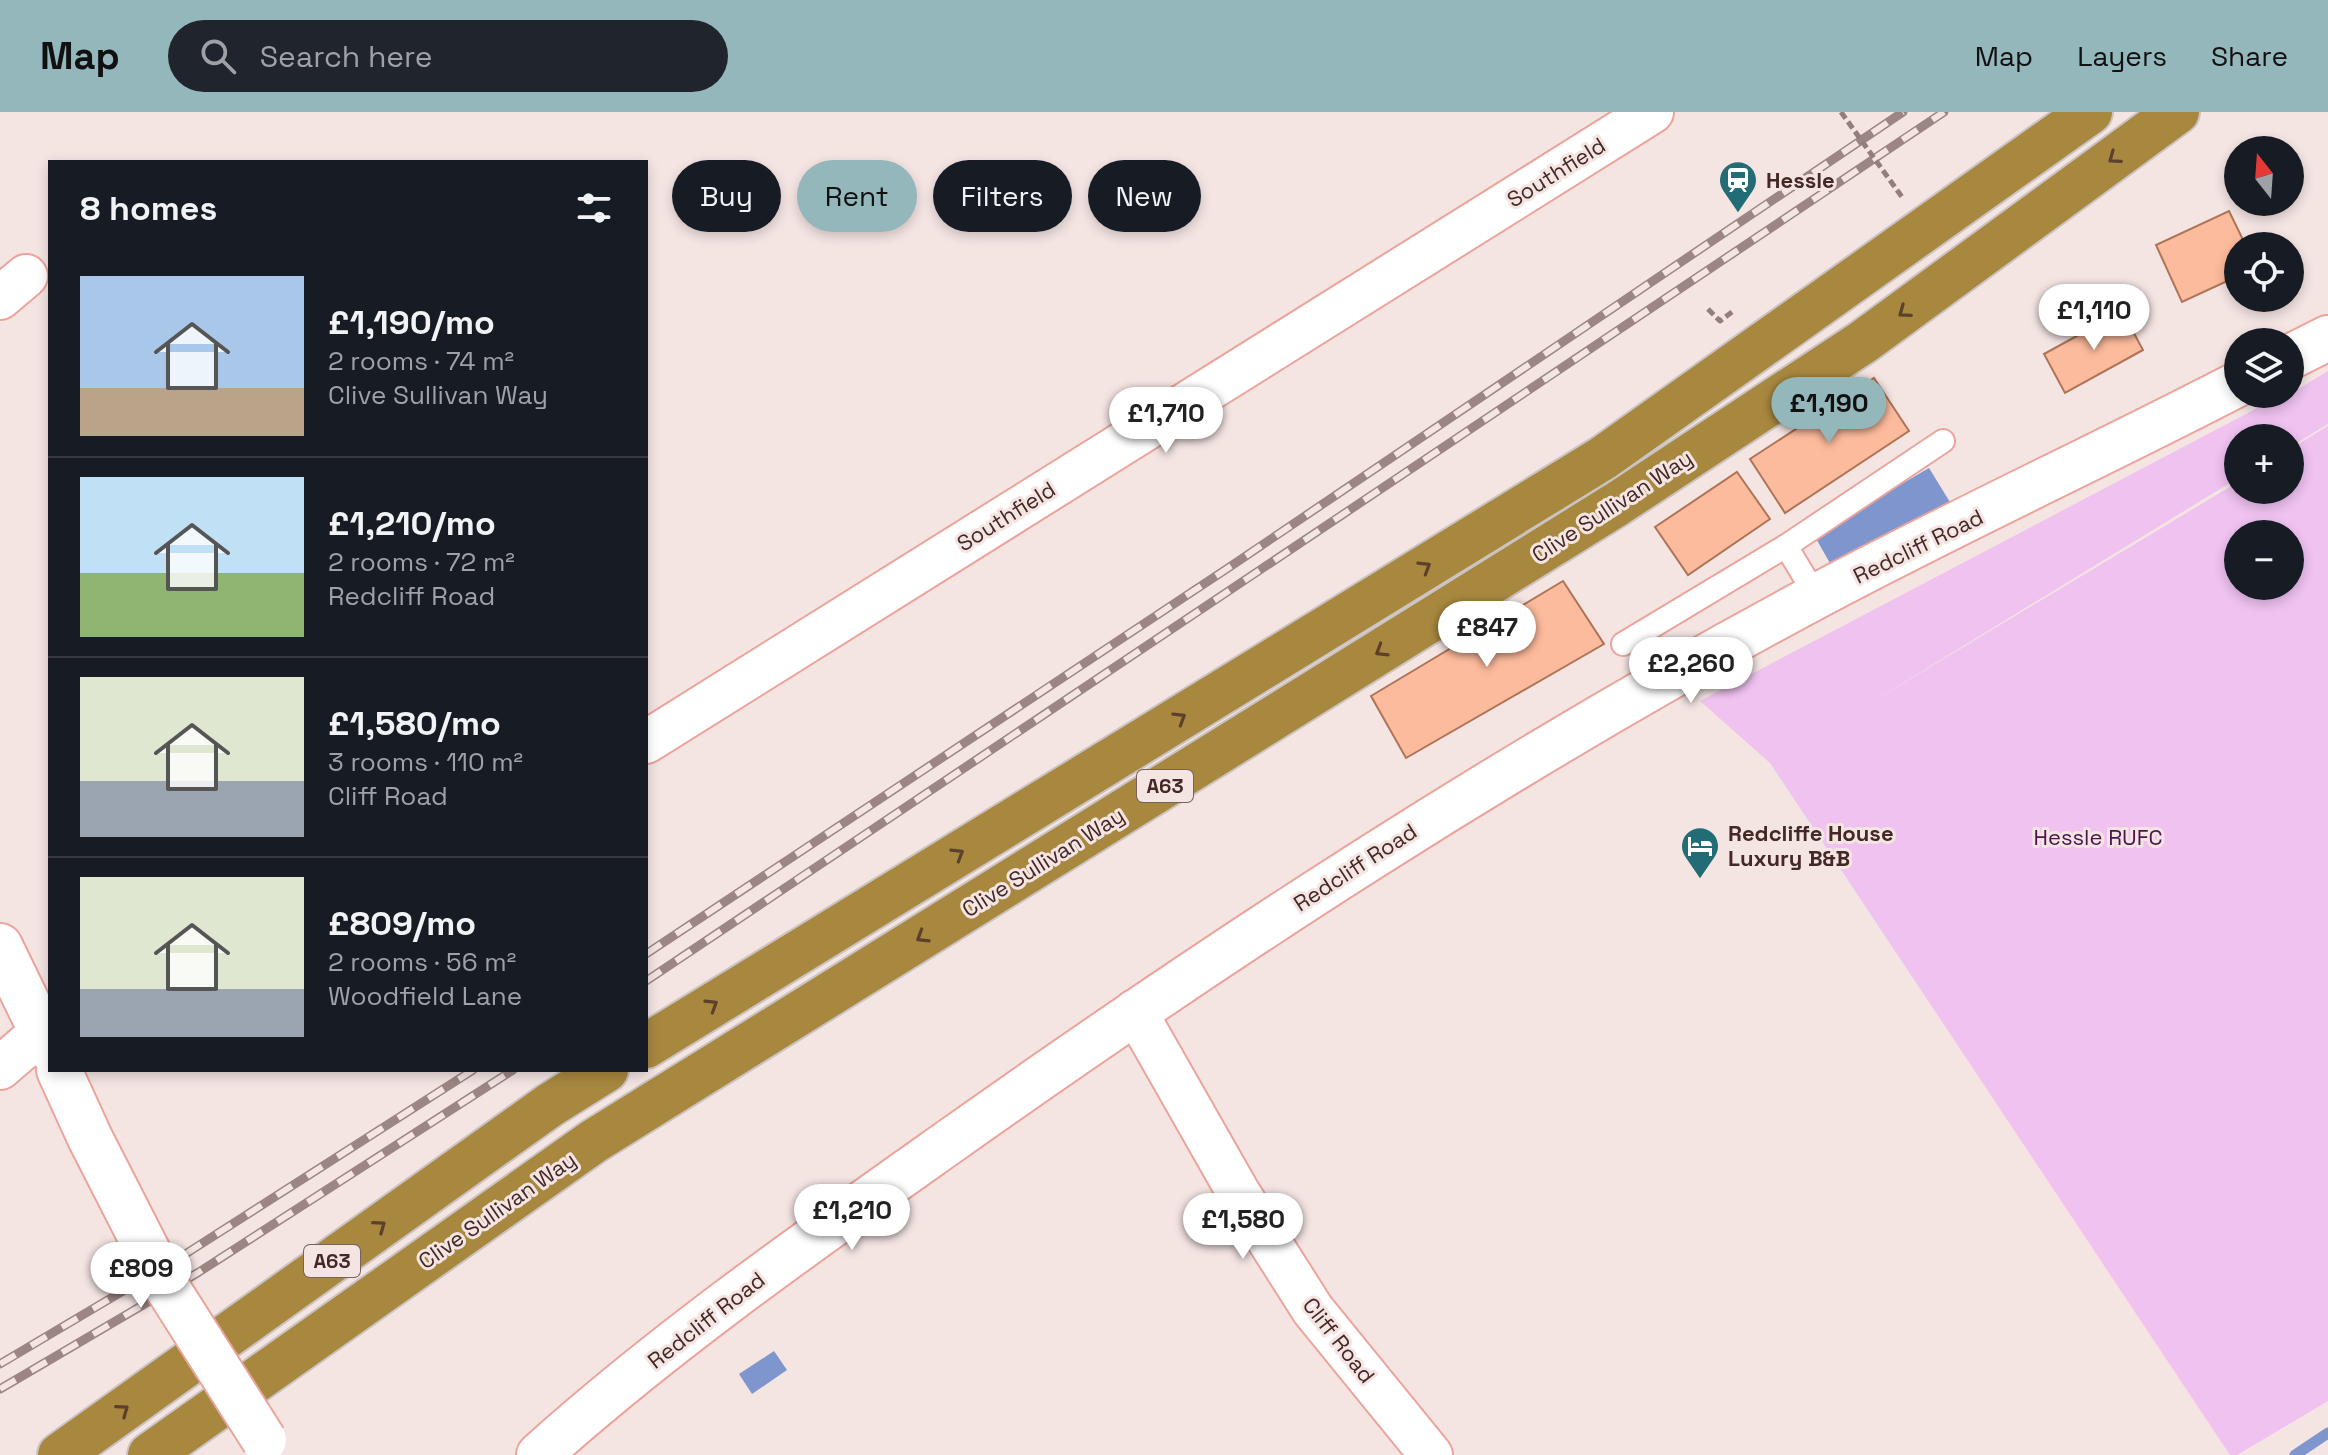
<!DOCTYPE html>
<meta charset="utf-8">
<style>
body{margin:0;font-family:"Space Grotesk",sans-serif;background:#20242c;color:#f1f3f6;height:100vh;display:flex;flex-direction:column;font-size:30px;white-space:nowrap}
*{box-sizing:border-box;margin:0}
p{font-size:26px;color:#9ea1a6}
.icon{flex:none;width:44px;height:44px;fill:none;stroke:currentColor;stroke-width:2;stroke-linecap:round;stroke-linejoin:round}
.map{position:relative;flex:1;overflow:hidden}
.side{position:absolute;left:48px;top:48px;width:600px;height:912px;display:flex;flex-direction:column;background:#171b24;border-radius:0px;box-shadow:0 4px 12px #0003}
.side>*{flex:none}
.top-card{position:absolute;left:672px;top:48px;width:760px;height:72px;display:flex;gap:16px}
.needle{width:52px;rotate:343deg}
.fabs{position:absolute;left:2224px;top:24px;display:grid;gap:16px}
.fabs a{display:grid;place-items:center;width:80px;height:80px;border-radius:50%;background:#171b24;box-shadow:0 4px 12px #0003;font-size:40px}
.price{position:absolute;translate:-50% -68px;padding:0 18px;border-radius:28px;background:#fff;color:#222;font-size:26px;line-height:52px;filter:drop-shadow(0 2px 4px #0008)}
.price::after{content:'';position:absolute;left:50%;top:48px;width:24px;height:18px;margin-left:-12px;background:inherit;clip-path:polygon(0 0,100% 0,50% 100%)}
.price.on{background:#94b7bc;color:#111}
ul{padding:0;list-style:none}
li{display:flex;align-items:center;gap:24px;height:200px;padding:0 32px}
li+li{border-top:2px solid #363941}
li span{display:grid;place-items:center;flex:none;width:224px;height:160px;border-radius:0px;color:#555}
li>.icon{margin-inline-start:auto}
span .icon{width:96px;height:96px;fill:#fffc;stroke-width:1}
li b{font-size:34px}
h2{display:flex;justify-content:space-between;align-items:center;height:96px;padding:0 32px;font-size:34px}
.chip{padding:0 28px;border-radius:36px;background:#171b24;box-shadow:0 4px 12px #0003;font-size:28px;line-height:72px}
.chip.on{background:#94b7bc;color:#111}
header{display:flex;align-items:center;gap:48px;box-sizing:border-box;height:112px;padding:0 40px;background:#94b7bc;color:#111}
header strong{font-size:38px}
nav{display:flex;gap:44px;margin-inline-start:auto;font-size:28px}
.search{width:560px;height:72px;background:#20242c;display:flex;align-items:center;gap:20px;box-sizing:border-box;padding:0 28px;border-radius:44px;color:#9ea1a6;font-size:30px}
.map>svg:first-child{display:block}
.green{fill:#efc2f0;fill-rule:evenodd}
.water{fill:#7e96cd}
.lines{fill:none;stroke-linecap:round;stroke-linejoin:round}
.stream{stroke:#7e96cd;stroke-width:11}
.building{fill:#fdbb9d;stroke:#af7458;stroke-width:2}
.lane-casing{stroke:#eba49c;stroke-width:26}
.street-casing{stroke:#eba49c;stroke-width:46}
.secondary-casing{stroke:#eba49c;stroke-width:48}
.highway-casing{stroke:#cbc3c2;stroke-width:48}
.path{stroke:#947e7b;stroke-width:5;stroke-dasharray:8 4;stroke-linecap:butt}
.lane{stroke:#fff;stroke-width:22}
.street{stroke:#fff;stroke-width:42}
.secondary{stroke:#fff;stroke-width:44}
.highway{stroke:#a8883f;stroke-width:44}
.rail-casing{stroke:#9c8684;stroke-width:9}
.rail{stroke:#f4e5e3;stroke-width:6;stroke-dasharray:18;stroke-linecap:butt}
.secondary-bridge-casing{stroke:#eba49c;stroke-width:48;stroke-linecap:butt}
.path-bridge{stroke:#947e7b;stroke-width:5;stroke-dasharray:8 4;stroke-linecap:butt}
.secondary-bridge{stroke:#fff;stroke-width:44}
.oneway{stroke:#5d402c}
.labels{text-anchor:middle;stroke-width:6;stroke-linejoin:round;paint-order:stroke}
.shield{fill:#f4e5e3;stroke:#79615e;stroke-width:2}
.shield-label{font-size:20px;font-weight:bold;fill:#442825}
.street-label{font-size:22px;fill:#442825;stroke:#f4e5e3}
.poi-label{font-size:22px;font-weight:bold;fill:#442825;stroke:#f4e5e3;text-anchor:start}
.park-label{font-size:22px;fill:#4c134f;stroke:#f4e5e3}
</style>
<header>
<strong>Map</strong>
<div class="search"><svg class="icon" aria-label="search" viewBox="0 0 24 24"><circle cx="10" cy="10" r="6"/><path d="M15 15l6 6"/></svg>Search here</div>
<nav><a>Map</a><a>Layers</a><a>Share</a></nav>
</header>
<div class="map">
<svg width="2328" height="1343" viewBox="0 0 2328 1343">
<rect width="100%" height="100%" fill="#f4e5e3"/>
<path class="green" d="M2328,259V312L2290,335V326H2238V366L1857,599L2238,370V378H2290V337L2328,314V1289L2237,1343H2230L1770,651L1700,589L2284,282H2290ZM2238,422H2290V474H2238Z"/>
<g class="water">
<path d="M1929,356L1953,395L1835,460L1814,423Z"/>
<path d="M774,1239L787,1258L752,1282L739,1262Z"/>
</g>
<g class="lines">
<path class="stream" d="M2295,1343L2328,1321"/>
</g>
<g class="building">
<path d="M2229,99L2246,134H2238V164L2182,190L2156,133Z"/>
<path d="M2122,199L2143,238L2065,281L2044,242Z"/>
<path d="M1874,266L1909,319L1785,401L1750,347Z"/>
<path d="M1737,360L1770,407L1688,463L1655,415Z"/>
<path d="M1563,469L1604,532L1406,646L1371,584Z"/>
</g>
<g class="lines">
<g class="lane-casing">
<g id="lane">
<path d="M1786,434L1816,484"/>
<path d="M1623,532L1786,434L1943,329"/>
</g>
</g>
<g class="street-casing">
<g id="street">
<path d="M0,186L26,164"/>
<path d="M646,630L1652,0"/>
<path d="M1135,899L1238,1080L1313,1198L1431,1343"/>
<path d="M0,956L44,918"/>
</g>
</g>
<g class="secondary-casing">
<g id="secondary">
<path d="M2290,245L2328,226"/>
<path d="M0,834L50,937"/>
<path d="M59,958L90,1026"/>
<path d="M539,1343C666,1229 809,1129 949,1030C1227,833 1512,647 1813,486C1953,411 2097,345 2238,272"/>
</g>
</g>
<g class="highway-casing">
<g id="highway">
<path d="M646,934L1603,346L2090,0"/>
<path d="M60,1343L550,993L606,958"/>
<path d="M150,1343L594,1029L1617,392L1863,230L2177,0"/>
</g>
</g>
<path class="path" d="M1708,197L1720,209L1732,200"/>
<use href="#lane" class="lane"/>
<use href="#street" class="street"/>
<use href="#secondary" class="secondary"/>
<use href="#highway" class="highway"/>
<g class="rail-casing">
<g id="rail">
<path d="M646,842L1234,452L1903,0"/>
<path d="M646,869L1944,0"/>
<path d="M0,1252L187,1141L473,958"/>
<path d="M0,1277L199,1160L513,958"/>
</g>
</g>
<use href="#rail" class="rail"/>
<g class="secondary-bridge-casing">
<path id="secondary-bridge" d="M90,1026L163,1169L264,1328"/>
</g>
<path class="path-bridge" d="M1841,0L1902,85"/>
<use href="#secondary-bridge" class="secondary-bridge"/>
</g>
<defs><path id="oneway-chevron" d="M-2-3.5L2.5 0L-2 3.5" fill="none" stroke-width="1.6" stroke-linecap="round" stroke-linejoin="round" transform="scale(2)"/></defs>
<g class="oneway">
<use href="#oneway-chevron" transform="translate(2114 46) rotate(144)"/>
<use href="#oneway-chevron" transform="translate(1904 200) rotate(144)"/>
<use href="#oneway-chevron" transform="translate(1425 455) rotate(-32)"/>
<use href="#oneway-chevron" transform="translate(1381 539) rotate(148)"/>
<use href="#oneway-chevron" transform="translate(1180 606) rotate(-32)"/>
<use href="#oneway-chevron" transform="translate(958 742) rotate(-32)"/>
<use href="#oneway-chevron" transform="translate(922 825) rotate(148)"/>
<use href="#oneway-chevron" transform="translate(712 893) rotate(-32)"/>
<use href="#oneway-chevron" transform="translate(380 1114) rotate(-36)"/>
<use href="#oneway-chevron" transform="translate(123 1298) rotate(-36)"/>
</g>
<defs>
<g id="station-pin" transform="scale(2)"><path d="M0 17L-7.5 6A9.5 9.5 0 1 1 7.5 6Z" fill="#226d75" stroke="#f4e5e3"/><path d="M-3-6H3Q5-6 5-4V2Q5 4 3 4L4.5 6H3L1.5 4h-3L-3 6H-4.5L-3 4Q-5 4-5 2V-4Q-5-6-3-6ZM-3.5-4v3h7v-3ZM-3.5 1v1.5H-2V1ZM2 1v1.5H3.5V1Z" fill="#fff"/></g>
<g id="hotel-pin" transform="scale(2)"><path d="M0 17L-7.5 6A9.5 9.5 0 1 1 7.5 6Z" fill="#226d75" stroke="#f4e5e3"/><path d="M-6-4.5h1.5V1H6V5H4.5V3h-9V5H-6ZM-4 0a1.8 1.8 0 1 1 3.6 0ZM.5 0V-2.5h3Q6-2.5 6 0Z" fill="#fff"/></g>
</defs>
<g fill-rule="evenodd">
<use href="#station-pin" x="1738" y="68"/>
<use href="#hotel-pin" x="1700" y="734"/>
</g>
<g class="labels">
<g class="shield">
<rect x="1137" y="658" width="56" height="32" rx="6"/>
<rect x="304" y="1133" width="56" height="32" rx="6"/>
</g>
<g class="shield-label">
<text x="1165" y="681">A63</text>
<text x="332" y="1156">A63</text>
</g>
<g class="street-label">
<text transform="translate(1556 60) rotate(-32)" y="8">Southfield</text>
<text transform="translate(1612 394) rotate(-33)" y="8">Clive Sullivan Way</text>
<text transform="translate(1006 404) rotate(-32)" y="8">Southfield</text>
<text transform="translate(1918 434) rotate(-26)" y="8">Redcliff Road</text>
<text transform="translate(1043 750) rotate(-32)" y="8">Clive Sullivan Way</text>
<text transform="translate(1355 755) rotate(-33)" y="8">Redcliff Road</text>
<text transform="translate(497 1098) rotate(-35)" y="8">Clive Sullivan Way</text>
<text transform="translate(706 1208) rotate(-38)" y="8">Redcliff Road</text>
<text transform="translate(1339 1228) rotate(52)" y="8">Cliff Road</text>
</g>
<g class="poi-label">
<text x="1766" y="76">Hessle</text>
<text x="1728" y="729">Redcliffe House<tspan x="1728" dy="25">Luxury B&amp;B</tspan></text>
</g>
<g class="park-label">
<text x="2098" y="733">Hessle RUFC</text>
</g>
</g>
</svg>
<div class="fabs">
<a><svg class="needle" viewBox="-14 -14 28 28"><path d="M0-13l5 13h-10z" fill="#e53935"/><path d="M0 13l5-13h-10z" fill="#9ea1a6"/></svg></a>
<a><svg class="icon" aria-label="locate" viewBox="0 0 24 24"><circle cx="12" cy="12" r="6"/><path d="M12 2v4M12 18v4M2 12h4M18 12h4"/></svg></a>
<a><svg class="icon" aria-label="layers" viewBox="0 0 24 24"><path d="M12 4l9 5-9 5-9-5zM3 14l9 5 9-5"/></svg></a>
<a>+</a>
<a>−</a>
</div>
<b class="price" style="left:2094px;top:240px">£1,110</b>
<b class="price on" style="left:1829px;top:333px">£1,190</b>
<b class="price" style="left:1166px;top:343px">£1,710</b>
<b class="price" style="left:1487px;top:557px">£847</b>
<b class="price" style="left:1691px;top:593px">£2,260</b>
<b class="price" style="left:852px;top:1140px">£1,210</b>
<b class="price" style="left:1243px;top:1149px">£1,580</b>
<b class="price" style="left:141px;top:1198px">£809</b>
<div class="top-card">
<a class="chip">Buy</a>
<a class="chip on">Rent</a>
<a class="chip">Filters</a>
<a class="chip">New</a>
</div>
<section class="side">
<h2>8 homes<svg class="icon" aria-label="filters" viewBox="0 0 24 24"><path d="M4 7h16M4 17h16"/><circle cx="9" cy="7" r="2"/><circle cx="15" cy="17" r="2"/></svg></h2>
<ul>
<li><span style="background:linear-gradient(#a9c7e8 70%,#b9a48a 0)"><svg class="icon" aria-label="home" viewBox="0 0 24 24"><path d="M3 11l9-7 9 7M6 9v11h12V9"/></svg></span><div><b>£1,190/mo</b><p>2 rooms · 74 m²</p><p>Clive Sullivan Way</p></div></li>
<li><span style="background:linear-gradient(#bfe0f5 60%,#8fb573 0)"><svg class="icon" aria-label="home" viewBox="0 0 24 24"><path d="M3 11l9-7 9 7M6 9v11h12V9"/></svg></span><div><b>£1,210/mo</b><p>2 rooms · 72 m²</p><p>Redcliff Road</p></div></li>
<li><span style="background:linear-gradient(#dfe7d0 65%,#9aa5b1 0)"><svg class="icon" aria-label="home" viewBox="0 0 24 24"><path d="M3 11l9-7 9 7M6 9v11h12V9"/></svg></span><div><b>£1,580/mo</b><p>3 rooms · 110 m²</p><p>Cliff Road</p></div></li>
<li><span style="background:linear-gradient(#dfe7d0 70%,#9aa5b1 0)"><svg class="icon" aria-label="home" viewBox="0 0 24 24"><path d="M3 11l9-7 9 7M6 9v11h12V9"/></svg></span><div><b>£809/mo</b><p>2 rooms · 56 m²</p><p>Woodfield Lane</p></div></li>
</ul>
</section>
</div>
